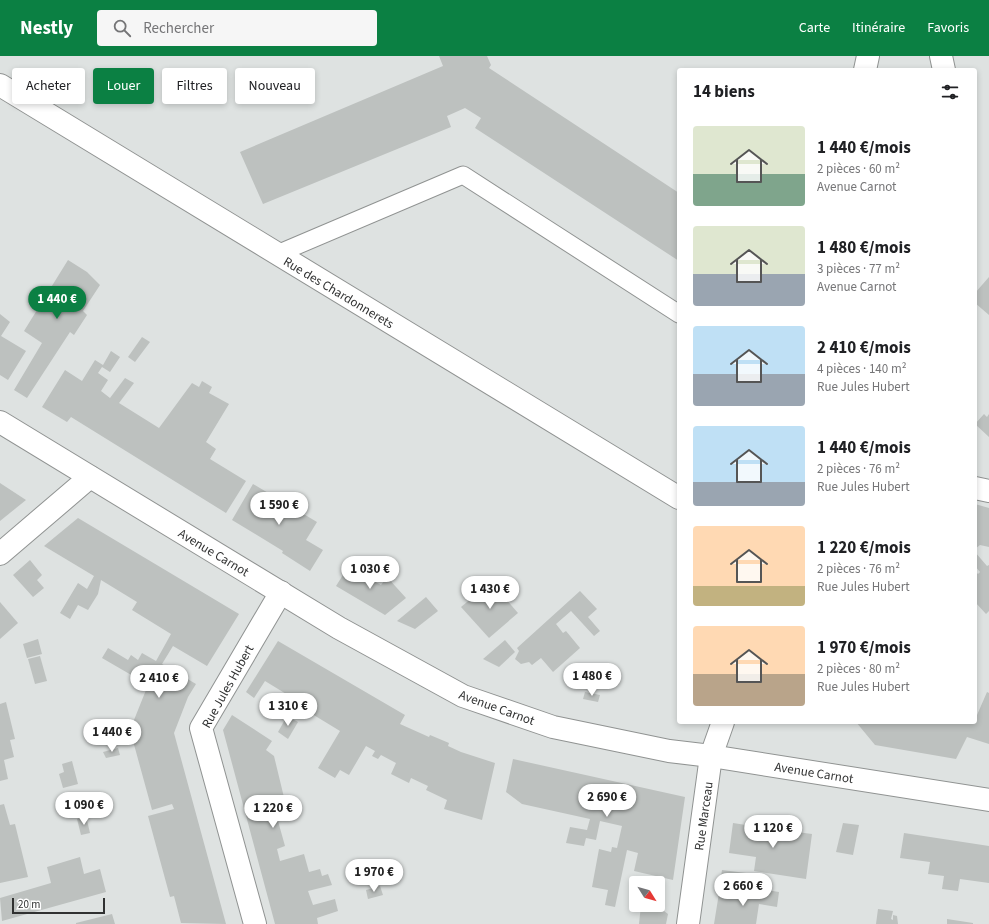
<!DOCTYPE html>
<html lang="fr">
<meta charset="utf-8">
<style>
body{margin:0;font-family:"Source Sans 3",sans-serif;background:#f6f6f6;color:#202124;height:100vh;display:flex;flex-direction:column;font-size:15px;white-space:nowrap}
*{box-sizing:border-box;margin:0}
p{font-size:13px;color:#757577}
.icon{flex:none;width:22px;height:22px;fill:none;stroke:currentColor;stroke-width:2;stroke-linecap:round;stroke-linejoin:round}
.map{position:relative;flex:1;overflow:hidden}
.side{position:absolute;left:677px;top:12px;width:300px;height:656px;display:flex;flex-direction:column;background:#fff;border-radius:4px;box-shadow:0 2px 6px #0003}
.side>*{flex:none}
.banner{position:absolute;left:12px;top:12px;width:380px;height:36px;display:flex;gap:8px}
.needle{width:26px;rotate:127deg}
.controls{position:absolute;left:629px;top:820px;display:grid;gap:8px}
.controls a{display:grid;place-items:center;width:36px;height:36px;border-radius:4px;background:#fff;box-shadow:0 2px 6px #0003;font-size:20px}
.scale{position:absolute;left:12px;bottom:10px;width:93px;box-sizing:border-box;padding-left:4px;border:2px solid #303131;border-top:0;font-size:11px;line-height:14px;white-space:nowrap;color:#303131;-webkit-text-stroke:3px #fff;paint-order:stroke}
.price{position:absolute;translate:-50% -34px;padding:0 9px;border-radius:14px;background:#fff;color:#222;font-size:13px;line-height:26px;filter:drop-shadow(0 1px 2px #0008)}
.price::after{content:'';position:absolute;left:50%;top:24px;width:12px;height:9px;margin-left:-6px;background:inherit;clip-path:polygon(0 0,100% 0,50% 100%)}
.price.on{background:#0b8043;color:#fff}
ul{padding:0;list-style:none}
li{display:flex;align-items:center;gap:12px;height:100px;padding:0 16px}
li span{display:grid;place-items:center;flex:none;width:112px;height:80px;border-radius:4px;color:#555}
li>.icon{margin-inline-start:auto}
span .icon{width:48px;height:48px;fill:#fffc;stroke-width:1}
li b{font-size:17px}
h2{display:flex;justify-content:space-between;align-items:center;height:48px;padding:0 16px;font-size:17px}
.chip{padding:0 14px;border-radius:4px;background:#fff;box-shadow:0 2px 6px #0003;font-size:14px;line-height:36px}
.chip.on{background:#0b8043;color:#fff}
header{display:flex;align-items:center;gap:24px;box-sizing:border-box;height:56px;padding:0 20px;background:#0b8043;color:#fff}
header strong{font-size:19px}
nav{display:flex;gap:22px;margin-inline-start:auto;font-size:14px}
.search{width:280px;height:36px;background:#f6f6f6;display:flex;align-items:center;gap:10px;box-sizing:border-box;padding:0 14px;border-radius:4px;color:#757577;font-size:15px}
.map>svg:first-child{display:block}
.building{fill:#bdc1bf}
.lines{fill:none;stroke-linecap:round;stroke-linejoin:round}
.service-casing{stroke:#909392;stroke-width:19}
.minor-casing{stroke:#909392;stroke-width:24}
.secondary-casing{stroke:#909392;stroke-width:24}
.service{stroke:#fff;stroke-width:17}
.minor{stroke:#fff;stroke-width:22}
.secondary{stroke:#fff;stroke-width:22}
.labels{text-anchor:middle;stroke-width:3.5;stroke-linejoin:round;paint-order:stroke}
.street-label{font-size:13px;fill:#303131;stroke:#fff}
</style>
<header>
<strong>Nestly</strong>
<div class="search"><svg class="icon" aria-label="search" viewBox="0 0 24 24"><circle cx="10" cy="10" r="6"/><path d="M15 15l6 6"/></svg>Rechercher</div>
<nav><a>Carte</a><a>Itinéraire</a><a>Favoris</a></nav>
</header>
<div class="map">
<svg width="989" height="868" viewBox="0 0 989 868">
<rect width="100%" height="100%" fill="#dee2e1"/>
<g class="building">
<path d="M439,0H487L491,9L489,12L679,137V205L475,72L481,62L465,52L447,60L451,71L263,148L240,96L443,10Z"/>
<path d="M68,204L87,216L100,229L83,255L87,259L74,279L70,276L27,342L14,334L42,287L24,275Z"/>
<path d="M989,221V259L975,247V237Z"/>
<path d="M0,258L10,266L1,280L26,295L8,324L0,319Z"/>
<path d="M142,281L150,286L135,306L128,301Z"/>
<path d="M111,295L120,301L110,316L102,311L98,317L108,324L101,335L110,342L125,322L134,327L119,347L159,372L192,327L199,331L202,325L212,331L209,337L229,348L206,386L216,393L210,403L246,425L226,457L71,361L67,366L42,351L65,314L82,325L95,304L103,309Z"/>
<path d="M984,358L987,361L989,358V381L975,368Z"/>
<path d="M0,427L26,444L0,465Z"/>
<path d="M253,428L317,466L306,484L323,494L310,515L282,497L283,495L232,464Z"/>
<path d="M975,448L989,452V491L980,489L975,493Z"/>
<path d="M78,462L239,558L207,610L173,590L162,608L196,628L188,641L174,677L226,868L181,867L174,840L170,841L148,760L174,753L172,748L152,754L130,674L152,619L138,611L133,620L102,602L108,592L128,604L131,599L138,604L142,597L156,605L171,578L132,554L137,546L101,524L98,538L88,554L78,549L70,563L60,557L78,527L87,533L94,520L44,490Z"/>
<path d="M975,496L987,510L989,509V555L986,558L975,546V515L978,518L980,516L975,510Z"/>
<path d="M353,503L361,508L358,516L381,529L387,521L406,542L385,559L336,530Z"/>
<path d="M30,504L42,519L37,524L44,532L33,541L13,519Z"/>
<path d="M491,526L518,557L489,582L461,551Z"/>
<path d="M580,535L597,553L588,561L600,575L594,580L571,555L556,568L563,577L566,575L580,592L553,616L541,602L532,609L529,606L521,608L515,603L519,595L517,592Z"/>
<path d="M426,541L438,555L415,573L397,565Z"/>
<path d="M0,546L18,567L0,583Z"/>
<path d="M38,583L42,598L27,602L23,588Z"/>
<path d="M505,584L515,596L499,611L483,603Z"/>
<path d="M278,585L405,659L400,668L429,681L430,679L449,687L448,690L461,696L495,707L482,764L444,753L447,744L426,734L428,730L411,722L409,727L391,718L396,707L381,699L378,703L372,700L375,695L366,690L349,719L340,714L335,722L318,712L340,675L294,647L296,644L265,625L254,642L246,636Z"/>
<path d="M40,600L47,625L35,628L28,603Z"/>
<path d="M585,636L600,639L598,646L583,643Z"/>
<path d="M987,636L989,637V688L967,681L956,703L875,689L856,666H974Z"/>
<path d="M6,646L15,683L10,684L14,701L4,704L8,723L0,725V648Z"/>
<path d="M232,659L272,685L266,694L274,700L289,762L278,765L285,790L277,793L280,805L304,798L309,816L320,813L322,820L328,818L332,829L308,835L313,849L335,843L338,855L317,862L318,868H275L223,674Z"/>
<path d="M287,660L298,666L288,683L278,676Z"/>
<path d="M118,692L120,699L106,702L103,696Z"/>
<path d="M513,703L685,741L673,824L634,815L638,797L627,794L615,851L605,849L608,834L592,831L599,793L611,796L612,791L617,792L622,770L600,765L596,784L586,782L584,790L566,787L570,771L587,774L590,763L522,748L506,736Z"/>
<path d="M72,705L78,728L63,732L59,718L64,716L62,708Z"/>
<path d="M4,748L10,769L15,768L28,821L0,827V749Z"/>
<path d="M86,760L90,777L81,779L77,763Z"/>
<path d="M750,764L759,766L761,771L812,778L806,823L754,815L756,801L729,797L733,767L746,769Z"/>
<path d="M843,767L859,769L853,799L836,796Z"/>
<path d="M904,777L989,790V827L960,823L958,835L942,833L944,820L928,818L930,806L900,802Z"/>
<path d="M80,801L84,818L100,813L106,836L2,865L0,842L51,827L47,811Z"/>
<path d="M722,814L754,818L753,832L720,827Z"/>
<path d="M380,830L383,839L368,843L366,834Z"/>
<path d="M754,832L779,836L777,851L759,848L756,868H714L719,837L752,842Z"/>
<path d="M641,849H656L668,858L666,868H639Z"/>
<path d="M878,853L893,855L891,863L893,864V859L897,860L898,868H876Z"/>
<path d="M112,858L115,868H76V867Z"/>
<path d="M947,863L973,867V868H947Z"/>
</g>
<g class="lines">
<g class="service-casing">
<path id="service" d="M277,198L463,119L679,258"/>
</g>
<g class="minor-casing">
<g id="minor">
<path d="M941,0L944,14"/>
<path d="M865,14L868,0"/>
<path d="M0,29L679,442"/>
<path d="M975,432L989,435"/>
<path d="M0,498L90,421"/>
<path d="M255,868L201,672L281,536"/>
<path d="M688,868L711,700L723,666"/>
</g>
</g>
<g class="secondary-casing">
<path id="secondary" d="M0,366L339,572L463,640L553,671L669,695L711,700L989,744"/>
</g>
<use href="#service" class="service"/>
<use href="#minor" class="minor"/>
<use href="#secondary" class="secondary"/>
</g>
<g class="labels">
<g class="street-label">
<text transform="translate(339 236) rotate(31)" y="5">Rue des Chardonnerets</text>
<text transform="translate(214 496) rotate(31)" y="5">Avenue Carnot</text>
<text transform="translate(227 630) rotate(-61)" y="5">Rue Jules Hubert</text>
<text transform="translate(497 651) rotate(20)" y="5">Avenue Carnot</text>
<text transform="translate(814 716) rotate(9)" y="5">Avenue Carnot</text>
<text transform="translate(703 760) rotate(-82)" y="5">Rue Marceau</text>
</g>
</g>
</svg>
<div class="controls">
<a><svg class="needle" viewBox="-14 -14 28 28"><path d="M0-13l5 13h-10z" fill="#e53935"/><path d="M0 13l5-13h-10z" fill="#757577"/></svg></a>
</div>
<div class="scale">20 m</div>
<b class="price on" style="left:57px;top:264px">1 440 €</b>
<b class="price" style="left:279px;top:470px">1 590 €</b>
<b class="price" style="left:370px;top:534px">1 030 €</b>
<b class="price" style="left:490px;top:554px">1 430 €</b>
<b class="price" style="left:592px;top:641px">1 480 €</b>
<b class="price" style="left:159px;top:643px">2 410 €</b>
<b class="price" style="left:288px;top:671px">1 310 €</b>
<b class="price" style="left:112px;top:697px">1 440 €</b>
<b class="price" style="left:607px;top:762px">2 690 €</b>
<b class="price" style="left:84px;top:770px">1 090 €</b>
<b class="price" style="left:273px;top:773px">1 220 €</b>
<b class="price" style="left:773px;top:793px">1 120 €</b>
<b class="price" style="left:374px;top:837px">1 970 €</b>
<b class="price" style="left:743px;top:851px">2 660 €</b>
<div class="banner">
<a class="chip">Acheter</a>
<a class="chip on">Louer</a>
<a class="chip">Filtres</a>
<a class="chip">Nouveau</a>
</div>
<section class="side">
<h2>14 biens<svg class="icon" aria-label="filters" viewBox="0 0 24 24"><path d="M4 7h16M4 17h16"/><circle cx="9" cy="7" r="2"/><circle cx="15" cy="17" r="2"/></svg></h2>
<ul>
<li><span style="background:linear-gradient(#dfe7d0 60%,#7fa58c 0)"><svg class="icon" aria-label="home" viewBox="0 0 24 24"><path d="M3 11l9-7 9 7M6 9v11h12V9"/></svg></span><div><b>1 440 €/mois</b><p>2 pièces · 60 m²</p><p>Avenue Carnot</p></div></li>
<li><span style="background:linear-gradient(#dfe7d0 60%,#9aa5b1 0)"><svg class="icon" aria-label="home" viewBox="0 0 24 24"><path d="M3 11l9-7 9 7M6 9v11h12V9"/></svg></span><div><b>1 480 €/mois</b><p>3 pièces · 77 m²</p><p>Avenue Carnot</p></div></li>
<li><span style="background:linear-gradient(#bfe0f5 60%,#9aa5b1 0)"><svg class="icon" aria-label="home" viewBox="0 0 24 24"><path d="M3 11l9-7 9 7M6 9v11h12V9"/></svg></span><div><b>2 410 €/mois</b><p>4 pièces · 140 m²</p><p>Rue Jules Hubert</p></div></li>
<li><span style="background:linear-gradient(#bfe0f5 70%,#9aa5b1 0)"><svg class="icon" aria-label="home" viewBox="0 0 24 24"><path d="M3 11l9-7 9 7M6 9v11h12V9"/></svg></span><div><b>1 440 €/mois</b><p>2 pièces · 76 m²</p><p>Rue Jules Hubert</p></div></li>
<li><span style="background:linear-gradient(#ffd9b3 75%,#c2b280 0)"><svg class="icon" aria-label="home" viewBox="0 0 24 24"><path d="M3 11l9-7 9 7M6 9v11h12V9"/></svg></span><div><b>1 220 €/mois</b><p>2 pièces · 76 m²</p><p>Rue Jules Hubert</p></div></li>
<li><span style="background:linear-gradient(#ffd9b3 60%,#b9a48a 0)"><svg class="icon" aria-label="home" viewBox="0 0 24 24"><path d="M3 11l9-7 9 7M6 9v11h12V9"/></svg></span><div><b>1 970 €/mois</b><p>2 pièces · 80 m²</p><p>Rue Jules Hubert</p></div></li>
</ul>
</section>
</div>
